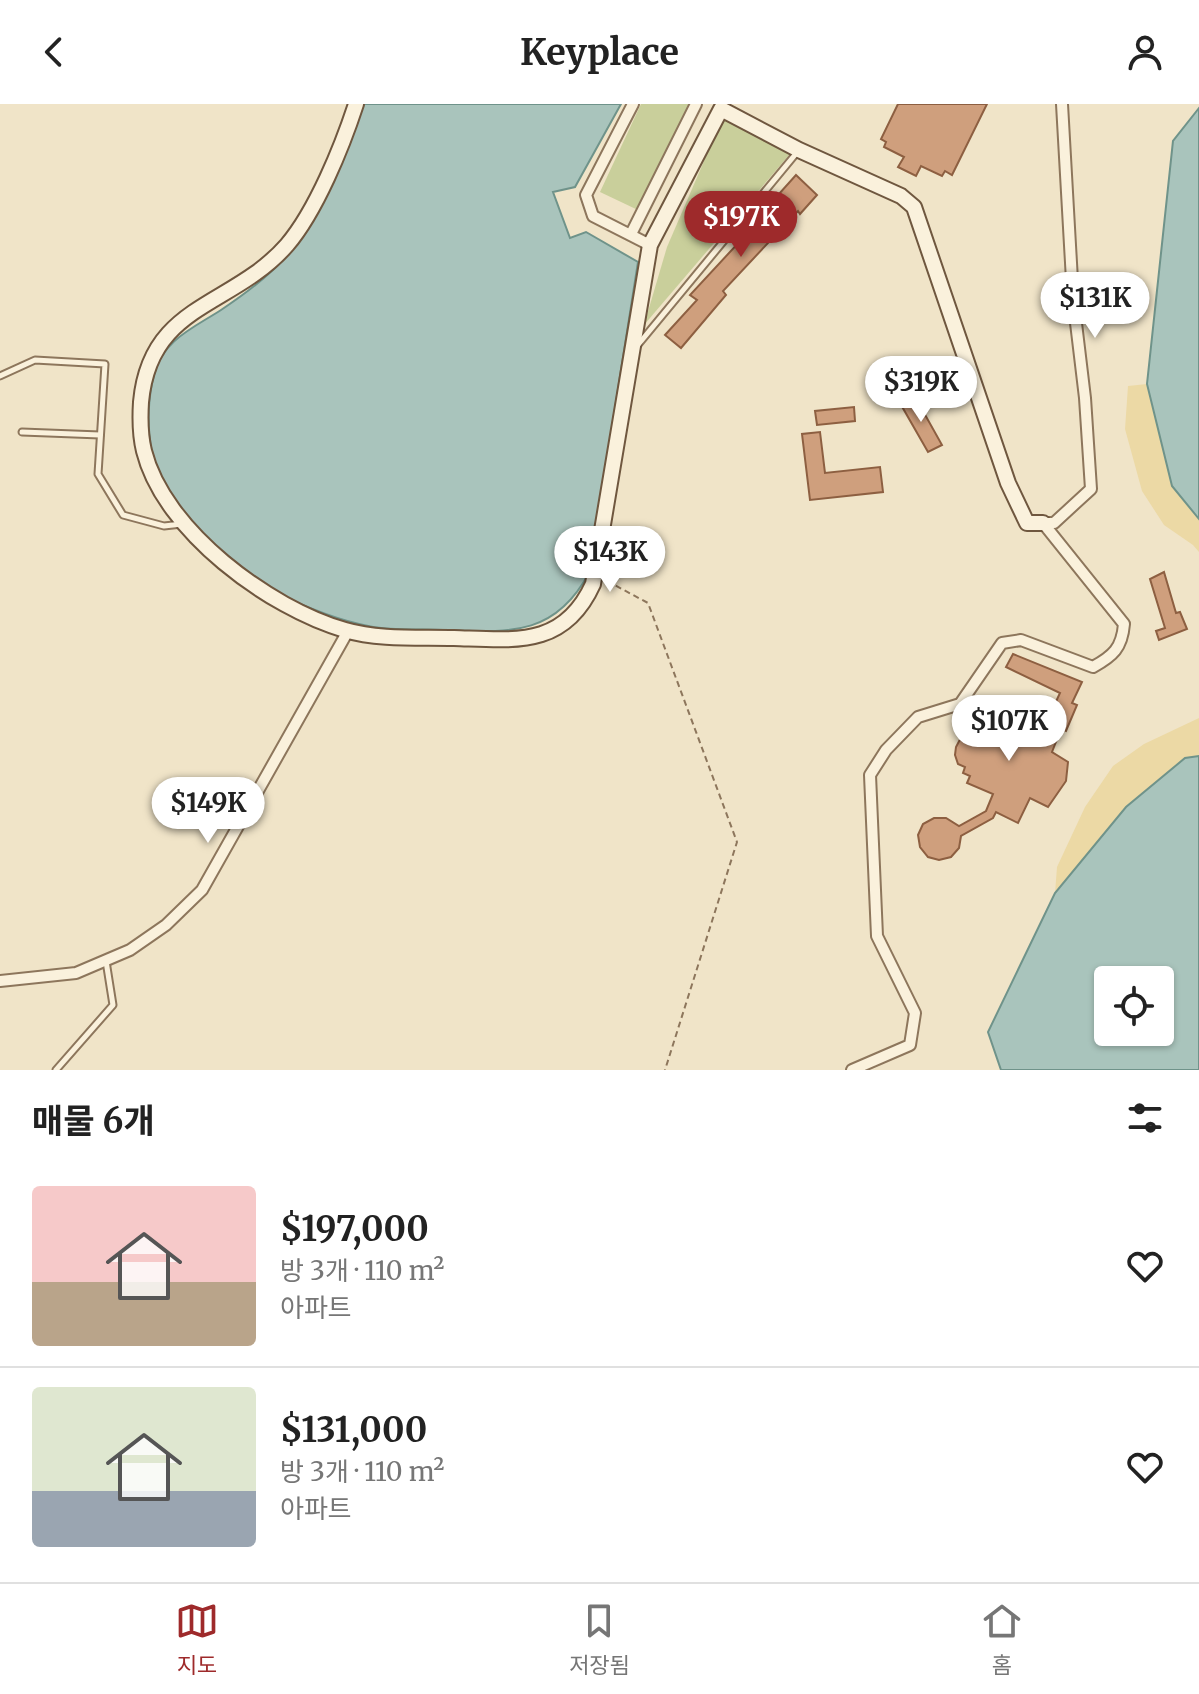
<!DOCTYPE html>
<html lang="ko">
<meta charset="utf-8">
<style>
body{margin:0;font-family:Merriweather,"Noto Sans KR",serif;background:#f6f6f6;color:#222;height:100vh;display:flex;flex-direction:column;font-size:30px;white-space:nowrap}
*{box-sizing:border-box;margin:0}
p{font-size:26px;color:#767676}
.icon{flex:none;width:44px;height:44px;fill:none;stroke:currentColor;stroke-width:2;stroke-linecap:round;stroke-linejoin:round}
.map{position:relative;height:966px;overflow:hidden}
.sheet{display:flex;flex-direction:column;background:#fff;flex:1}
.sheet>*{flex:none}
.tools{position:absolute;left:1094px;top:862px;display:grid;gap:16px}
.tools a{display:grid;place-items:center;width:80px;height:80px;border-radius:8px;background:#fff;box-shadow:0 2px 6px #0004;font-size:40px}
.price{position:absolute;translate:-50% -68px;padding:0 18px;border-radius:28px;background:#fff;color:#222;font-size:26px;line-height:52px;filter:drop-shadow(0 2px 4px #0008)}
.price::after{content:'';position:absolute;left:50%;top:48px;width:24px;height:18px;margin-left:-12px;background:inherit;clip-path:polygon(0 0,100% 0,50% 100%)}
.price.active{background:#9e2a2b;color:#fff}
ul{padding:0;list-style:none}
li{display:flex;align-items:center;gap:24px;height:200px;padding:0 32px}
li+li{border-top:2px solid #e0e0e0}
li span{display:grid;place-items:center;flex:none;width:224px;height:160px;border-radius:8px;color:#555}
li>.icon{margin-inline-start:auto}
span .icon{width:96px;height:96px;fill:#fffc;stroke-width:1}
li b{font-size:34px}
h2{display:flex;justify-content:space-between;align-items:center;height:96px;padding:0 32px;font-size:34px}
header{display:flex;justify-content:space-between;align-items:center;height:104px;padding:0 32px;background:#fff;font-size:36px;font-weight:700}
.tab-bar{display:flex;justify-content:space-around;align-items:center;height:112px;border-top:2px solid #e0e0e0;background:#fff;font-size:22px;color:#767676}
.tab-bar a{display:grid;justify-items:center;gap:4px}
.tab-bar .active{color:#9e2a2b}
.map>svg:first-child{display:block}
.green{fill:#c9cf9b}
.sand{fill:#ecd9a5}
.water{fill:#a9c4bc;stroke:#6f938a;stroke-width:2;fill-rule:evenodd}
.building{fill:#cf9f7d;stroke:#8d5f41;stroke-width:2}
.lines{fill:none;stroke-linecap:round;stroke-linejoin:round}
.lane-casing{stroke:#8d765c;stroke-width:9}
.street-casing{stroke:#8d765c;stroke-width:14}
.secondary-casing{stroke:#6f573f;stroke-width:18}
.path{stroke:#8d765c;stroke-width:2;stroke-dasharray:6 4;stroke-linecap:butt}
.lane{stroke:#faf1dc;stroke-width:5}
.street{stroke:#faf1dc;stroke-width:10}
.secondary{stroke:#faf1dc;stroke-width:14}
</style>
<header><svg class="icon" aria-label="back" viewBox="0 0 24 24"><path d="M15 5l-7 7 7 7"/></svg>Keyplace<svg class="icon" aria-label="person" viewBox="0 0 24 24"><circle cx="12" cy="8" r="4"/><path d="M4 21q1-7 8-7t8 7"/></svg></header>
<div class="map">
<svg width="1199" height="966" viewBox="0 0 1199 966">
<rect width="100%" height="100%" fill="#f0e4c8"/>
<g class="green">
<path d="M641,0H689L640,107L600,88Z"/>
<path d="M723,13L790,50L644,221L667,143Z"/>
</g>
<g class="sand">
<path d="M1147,280L1172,382L1199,415V448L1193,441L1164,421L1142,387L1125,325L1128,282Z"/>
<path d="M1199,614V652L1185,654L1055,789L1057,763L1085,703L1113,662L1144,640Z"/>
</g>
<g class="water">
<path d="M361,0H621L575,83L553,88L570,134L586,128L638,158L589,469C554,534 507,528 443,526C416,525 385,527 359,520C332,514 292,498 269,484C223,454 162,399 151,343C147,321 148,293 154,271C162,236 195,223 221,206C239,194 258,180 274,165C295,146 305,118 317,93C332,62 347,31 361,0Z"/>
<path d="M1199,4V415L1172,382L1147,280L1173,37Z"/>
<path d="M1199,652V966H1001L988,928L1055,789L1126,703L1185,654ZM1108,876H1160V928H1108Z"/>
</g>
<g class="building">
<path d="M898,0H987L952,71L945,67L942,72L921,62L916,72L898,63L904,53L884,43L886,38L881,35Z"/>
<path d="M796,71L817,91L800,110L798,107L723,187L726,191L681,244L665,231L697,196L690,191L781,93L778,91Z"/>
<path d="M914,291L942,341L928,348L900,299Z"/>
<path d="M854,303L855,317L817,321L815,307Z"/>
<path d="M820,328L825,369L880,363L883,388L810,396L802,330Z"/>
<path d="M1164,468L1176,509L1180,508L1187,525L1159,536L1156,527L1165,524L1150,475Z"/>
<path d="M1013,550L1082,578L1072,599L1077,601L1066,627L1061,625L1052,648L1068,658L1066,677L1048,703L1030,694L1018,719L996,708L993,714L961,732L959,744L951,753L939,756L928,753L920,743L918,731L923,720L934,714H946L959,722L986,707L993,690L967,679L970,672L963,669L965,663L958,660L955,651L956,643L965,626L974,618L983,622L986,615L994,619L997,613L1040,632L1060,589L1006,563Z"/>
</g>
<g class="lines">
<g class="lane-casing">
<g id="lane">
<path d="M637,242L799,46"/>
<path d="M0,272L35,256L105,260L98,370L123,411L164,422L182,420"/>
<path d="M22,328L100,331"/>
<path d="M56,966L113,901L106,857"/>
</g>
</g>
<g class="street-casing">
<g id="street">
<path d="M633,0L586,91L593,112L650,141"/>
<path d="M631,130L696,0"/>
<path d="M1043,419H1054L1091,385L1085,294L1073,194L1062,0"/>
<path d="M0,877L76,869L130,846L166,821L202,786L348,527"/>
<path d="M852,966L910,941L915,909L877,832L870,671L886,646L918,613L960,600L1002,539L1021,536L1093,563C1113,552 1122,544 1124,520L1043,419"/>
</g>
</g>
<g class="secondary-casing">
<path id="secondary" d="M356,0C342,43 316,107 287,141C232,204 150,199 141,298C140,314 140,331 144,347C164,427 269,504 345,526C379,536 419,533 454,534C515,536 564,544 593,480L650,141L721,5L799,46L901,92L914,103L1008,379L1027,419H1043"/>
</g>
<path class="path" d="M607,477L648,499L737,738L665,966"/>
<use href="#lane" class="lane"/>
<use href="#street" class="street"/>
<use href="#secondary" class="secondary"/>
</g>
</svg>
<div class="tools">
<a><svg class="icon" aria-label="locate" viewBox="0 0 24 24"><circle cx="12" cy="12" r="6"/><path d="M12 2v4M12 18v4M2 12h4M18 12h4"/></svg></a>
</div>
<b class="price active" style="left:741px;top:155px">$197K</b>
<b class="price" style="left:1095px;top:236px">$131K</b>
<b class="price" style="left:921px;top:320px">$319K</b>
<b class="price" style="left:610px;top:490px">$143K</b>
<b class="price" style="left:1009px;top:659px">$107K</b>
<b class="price" style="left:208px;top:741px">$149K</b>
</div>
<section class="sheet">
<h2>매물 6개<svg class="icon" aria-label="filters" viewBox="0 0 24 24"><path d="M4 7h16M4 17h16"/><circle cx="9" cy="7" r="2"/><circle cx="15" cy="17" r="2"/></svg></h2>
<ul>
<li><span style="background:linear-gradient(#f6c9c9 60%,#b9a48a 0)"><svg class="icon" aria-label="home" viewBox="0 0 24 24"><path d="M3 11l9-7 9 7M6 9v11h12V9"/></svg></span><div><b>$197,000</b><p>방 3개 · 110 m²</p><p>아파트</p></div><svg class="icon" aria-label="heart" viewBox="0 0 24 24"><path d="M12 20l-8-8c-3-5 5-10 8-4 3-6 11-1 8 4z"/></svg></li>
<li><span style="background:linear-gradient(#dfe7d0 65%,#9aa5b1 0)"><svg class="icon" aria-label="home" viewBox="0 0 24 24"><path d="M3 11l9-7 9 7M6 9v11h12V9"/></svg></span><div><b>$131,000</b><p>방 3개 · 110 m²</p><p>아파트</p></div><svg class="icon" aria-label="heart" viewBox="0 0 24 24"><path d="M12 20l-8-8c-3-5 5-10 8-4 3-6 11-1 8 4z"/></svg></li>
</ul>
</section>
<nav class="tab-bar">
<a class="active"><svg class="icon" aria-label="map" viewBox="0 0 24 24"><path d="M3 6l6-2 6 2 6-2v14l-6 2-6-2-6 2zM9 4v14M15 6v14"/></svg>지도</a>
<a><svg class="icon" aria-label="saved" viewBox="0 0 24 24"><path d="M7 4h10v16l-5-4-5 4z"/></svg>저장됨</a>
<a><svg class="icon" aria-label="home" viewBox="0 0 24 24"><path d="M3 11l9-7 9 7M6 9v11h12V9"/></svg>홈</a>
</nav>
